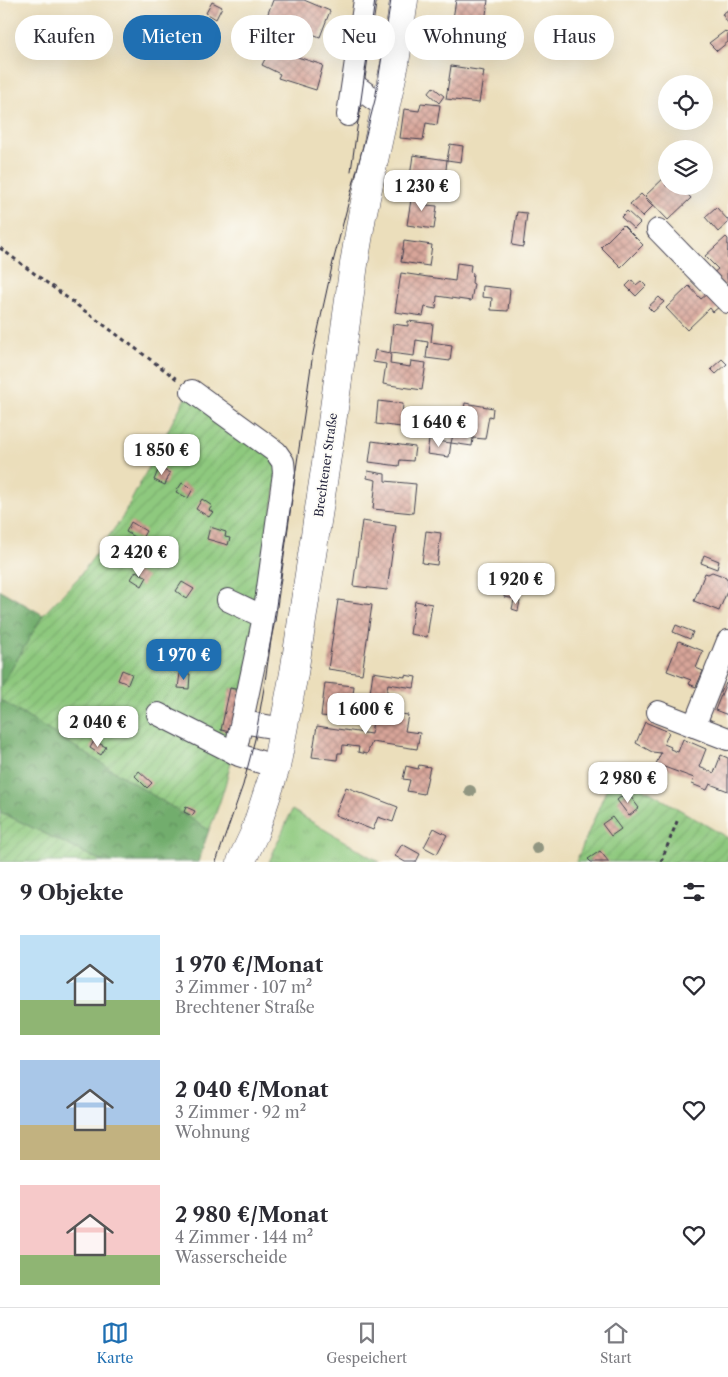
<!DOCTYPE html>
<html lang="de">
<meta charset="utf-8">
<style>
body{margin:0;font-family:"Libre Caslon Text",serif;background:#f2f2f3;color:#2b2b33;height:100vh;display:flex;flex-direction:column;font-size:19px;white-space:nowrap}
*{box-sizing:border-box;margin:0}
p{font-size:16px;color:#7c7c81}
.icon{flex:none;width:28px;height:28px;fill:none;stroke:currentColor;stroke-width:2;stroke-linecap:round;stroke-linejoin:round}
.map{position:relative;height:862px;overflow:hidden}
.side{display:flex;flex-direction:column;background:#fff;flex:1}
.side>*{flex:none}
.guide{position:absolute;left:15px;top:15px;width:699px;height:45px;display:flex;gap:10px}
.fabs{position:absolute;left:658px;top:75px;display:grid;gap:10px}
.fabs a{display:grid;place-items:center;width:55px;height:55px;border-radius:50%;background:#fff;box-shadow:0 5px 20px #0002;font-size:25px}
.price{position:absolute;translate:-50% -42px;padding:0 11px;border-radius:10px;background:#fff;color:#222;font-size:16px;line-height:32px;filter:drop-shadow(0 1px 2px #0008)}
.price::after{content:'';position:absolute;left:50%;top:30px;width:15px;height:11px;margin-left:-8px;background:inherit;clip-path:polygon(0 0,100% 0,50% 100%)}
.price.selected{background:#1f6fb2;color:#fff}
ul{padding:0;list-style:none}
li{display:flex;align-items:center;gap:15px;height:125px;padding:0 20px}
li span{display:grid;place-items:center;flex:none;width:140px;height:100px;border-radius:0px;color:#555}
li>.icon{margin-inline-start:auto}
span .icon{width:60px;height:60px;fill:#fffc;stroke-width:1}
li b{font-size:21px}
h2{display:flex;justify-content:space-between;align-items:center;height:60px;padding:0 20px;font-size:21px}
.tag{padding:0 18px;border-radius:22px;background:#fff;box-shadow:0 5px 20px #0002;font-size:18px;line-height:45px}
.tag.selected{background:#1f6fb2;color:#fff}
.tabs{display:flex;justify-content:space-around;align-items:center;height:70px;border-top:1px solid #e1e1e2;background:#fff;font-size:14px;color:#7c7c81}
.tabs a{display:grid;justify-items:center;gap:2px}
.tabs .selected{color:#1f6fb2}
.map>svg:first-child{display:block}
.grass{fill:url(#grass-tufts);stroke:#58765c}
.forest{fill:url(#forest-crowns);stroke:#4a6854}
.garden{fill:url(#garden-furrows);stroke:#58765c}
.building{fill:url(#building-cross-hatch)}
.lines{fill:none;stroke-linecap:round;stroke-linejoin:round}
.minor-casing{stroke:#403e4e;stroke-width:24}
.major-casing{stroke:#403e4e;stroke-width:29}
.path{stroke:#403e4e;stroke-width:3;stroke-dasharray:4 4;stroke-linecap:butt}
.minor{stroke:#fff;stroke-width:22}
.major{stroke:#fff;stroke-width:28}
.tram{stroke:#22223b;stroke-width:1}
.tree{fill:#919681}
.labels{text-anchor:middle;stroke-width:4;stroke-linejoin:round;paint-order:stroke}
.street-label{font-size:12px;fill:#22223b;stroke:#fdfcf7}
</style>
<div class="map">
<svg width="728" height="862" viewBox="0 0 728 862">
<defs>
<pattern id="grass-tufts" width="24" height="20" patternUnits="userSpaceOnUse" patternTransform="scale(1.25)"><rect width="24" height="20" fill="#8ec97e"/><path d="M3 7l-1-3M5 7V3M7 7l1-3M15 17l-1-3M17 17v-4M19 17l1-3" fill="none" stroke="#7aac6e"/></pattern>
<pattern id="forest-crowns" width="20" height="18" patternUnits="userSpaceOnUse" patternTransform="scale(1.25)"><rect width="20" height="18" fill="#72ad6d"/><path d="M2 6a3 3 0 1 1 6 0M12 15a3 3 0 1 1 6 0" fill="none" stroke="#5d8c5b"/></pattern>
<pattern id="garden-furrows" width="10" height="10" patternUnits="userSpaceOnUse" patternTransform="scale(1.25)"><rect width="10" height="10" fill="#8ec97e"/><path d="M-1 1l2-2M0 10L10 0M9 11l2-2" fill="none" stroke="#7aac6e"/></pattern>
<pattern id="building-cross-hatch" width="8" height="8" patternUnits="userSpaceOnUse" patternTransform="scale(1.25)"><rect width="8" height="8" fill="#d8a599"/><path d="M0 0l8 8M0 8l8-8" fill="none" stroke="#af867e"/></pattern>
</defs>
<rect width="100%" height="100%" fill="#fdfcf7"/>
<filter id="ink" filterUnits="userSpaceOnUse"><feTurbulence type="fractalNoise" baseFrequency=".02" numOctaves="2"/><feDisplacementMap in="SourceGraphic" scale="10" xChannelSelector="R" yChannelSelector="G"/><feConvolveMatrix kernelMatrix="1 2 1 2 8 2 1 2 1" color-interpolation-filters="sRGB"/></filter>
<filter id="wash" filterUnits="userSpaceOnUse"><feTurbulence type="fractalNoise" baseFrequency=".0096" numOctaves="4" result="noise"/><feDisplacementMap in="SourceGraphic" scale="20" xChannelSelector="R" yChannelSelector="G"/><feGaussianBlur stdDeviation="1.12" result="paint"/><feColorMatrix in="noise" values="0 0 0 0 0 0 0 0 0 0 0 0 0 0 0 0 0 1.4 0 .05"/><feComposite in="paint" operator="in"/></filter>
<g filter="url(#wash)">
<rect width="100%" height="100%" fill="#ebdebb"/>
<path class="grass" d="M292,810L379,862H269Z"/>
<g class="forest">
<path d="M0,590L43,615L0,689Z"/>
<path d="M0,700L209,830L198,862H103L0,812Z"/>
</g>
<g class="garden">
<path d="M186,396L281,452L244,691L230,688C232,702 235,717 235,731C236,754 219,809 209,830L0,700V689L43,615L79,577L122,518Z"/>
<path d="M614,771L728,838V862H576Z"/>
<path d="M0,812L103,862H0Z"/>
</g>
<g id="blocks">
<g class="building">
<path d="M273,0H304L330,11L320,37L267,16Z"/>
<path d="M456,0H488L483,36L451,31Z"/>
<path d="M212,2L222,7L216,19L206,13Z"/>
<path d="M728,10V23L722,14Z"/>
<path d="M725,31L728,34V42L717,51L709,43Z"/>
<path d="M274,41L287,46L291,55L323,65L316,90L278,78L280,74L262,65Z"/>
<path d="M451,66L484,71L479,103L446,99Z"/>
<path d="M433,87L444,96L439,103L428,93Z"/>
<path d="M421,103L440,105L437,125L426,123L423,140L400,138L404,109L419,111Z"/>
<path d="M450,144L463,146L461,162L447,160Z"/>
<path d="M413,155L447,160L444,188L409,184Z"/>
<path d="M666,176V186H680L691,198L668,220L645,196Z"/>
<path d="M412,193L428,195L426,205L437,206L434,229L407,225Z"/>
<path d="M641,194L653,206L642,217L630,204Z"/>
<path d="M716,207L728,220V223L718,232L705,217Z"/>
<path d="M627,211L640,223L634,229L621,217Z"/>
<path d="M517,212L527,213L523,247L512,245Z"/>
<path d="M623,225L643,245L621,267L601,247Z"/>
<path d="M726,237L728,239L727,278L728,283L725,287L712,274L718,269L705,256Z"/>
<path d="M404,241L432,245L429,266L401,262Z"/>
<path d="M457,263L471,265L470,272L473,273L472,283L474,284L471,301L437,296L436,309L425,307L423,316L395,312L401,273L455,281Z"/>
<path d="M632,280L636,285L641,281L646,286L636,296L626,286Z"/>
<path d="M483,286L510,289L508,311L491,310L492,298L482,297Z"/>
<path d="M689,286L701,299L707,294L720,306L713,312L710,308L687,330L666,308Z"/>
<path d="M659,297L664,302L653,312L648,307Z"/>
<path d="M408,321L433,324L431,342L452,345L450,361L426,358L428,342L416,340L414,356L391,353L390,364L410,367L411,361L426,363L422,390L383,384L386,364L373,362L375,350L390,353L393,324L408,326Z"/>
<path d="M722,359L727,364L716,374L711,369Z"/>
<path d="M378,401L403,404L401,427L376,424Z"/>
<path d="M465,403L493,408L492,417L489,416L485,439L473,438L472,446L451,443L453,435L460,436Z"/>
<path d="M429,440L451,443L449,457L427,454Z"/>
<path d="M372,441L415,447L413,461L400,460L399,466L369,462Z"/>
<path d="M159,468L170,473L165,485L154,480Z"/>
<path d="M368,471L385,474V481L416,484L413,513L373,509L376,480L367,478Z"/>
<path d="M182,483L193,489L188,498L176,492Z"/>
<path d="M202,499L212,506L209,510L213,512L209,517L196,509Z"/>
<path d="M362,521L396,526L387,590L353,586Z"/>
<path d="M131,522L146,531L141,540L126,532Z"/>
<path d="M210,527L226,532L225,537L230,538L228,545L207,539Z"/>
<path d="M426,531L441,533L437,565L422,563Z"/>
<path d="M704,555L719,561L717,569L701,563Z"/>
<path d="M136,571L147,577L142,586L131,579Z"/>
<path d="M712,572L726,577L728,582V589L719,611L694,601L705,573L708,574Z"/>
<path d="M182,582L194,589L187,599L176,591Z"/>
<path d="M505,586L519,588L517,599L504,597Z"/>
<path d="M338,600L372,605L362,674L328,669Z"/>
<path d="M514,600L520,601L518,611L512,609Z"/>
<path d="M415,601L432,604L427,637L410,634Z"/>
<path d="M676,625L693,632L690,639L673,632Z"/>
<path d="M679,641L703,651L696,668L703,671L696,687L689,684L691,680L667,671Z"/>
<path d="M122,670L132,674L128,684L118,680Z"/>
<path d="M373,672L405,677V675L416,677L414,688L388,684L385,702L369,700Z"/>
<path d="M180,673L190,674L189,689L178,688Z"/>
<path d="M325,683L354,686L350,719L321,716Z"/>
<path d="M726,683L728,684V715L715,710Z"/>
<path d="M230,688L244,691L235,733L221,730Z"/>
<path d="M360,708L408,715L405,731L420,733L417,749L372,742L367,754L358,752L359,747L343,745L342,753H338L337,760L312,757L317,726L371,734L373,721L358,719Z"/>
<path d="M645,722L669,732L664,744L671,747L670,749L678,752L683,739L706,749L699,767L714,773L721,755L728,758V791L710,784L707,790L692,784L694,778L656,764L661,753L652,752L636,743Z"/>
<path d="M94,741L106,747L101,755L90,748Z"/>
<path d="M419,765L430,767L424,794L407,791L410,780L403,779L406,766L418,769Z"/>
<path d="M139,771L152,783L147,788L135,776Z"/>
<path d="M346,787L398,807L393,822L378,817L373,830L335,815Z"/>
<path d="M627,792L639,808L629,816L617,800Z"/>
<path d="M186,807L195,811L192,816L184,812Z"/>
<path d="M612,817L621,829L611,836L602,824Z"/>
<path d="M434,828L447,835L437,854L424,847Z"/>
<path d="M402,844L420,854L416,862H405L395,856Z"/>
<path d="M600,851L609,862H591L588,859Z"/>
</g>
</g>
</g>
<g filter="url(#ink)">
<use href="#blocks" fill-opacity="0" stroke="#403e4e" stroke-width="1"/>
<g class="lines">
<g class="minor-casing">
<g id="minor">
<path d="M353,84L375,100L386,105"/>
<path d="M348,115L365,0"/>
<path d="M658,230L728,302"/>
<path d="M192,391L276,452L283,462L284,473L264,617L235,753"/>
<path d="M228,600L264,617"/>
<path d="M658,712L728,739"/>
<path d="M158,714L239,755L276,767"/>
<path d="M242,722L284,729"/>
<path d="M694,726L728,641"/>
</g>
</g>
<g class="major-casing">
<path id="major" d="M241,862L254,834L276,767L294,673L331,430L354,264L362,216L395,63L404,0"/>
</g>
<g class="path">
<path d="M0,248L178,380"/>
<path d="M661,862L678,819"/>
</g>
<use href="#minor" class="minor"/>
<use href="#major" class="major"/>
<g class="tram">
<path d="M351,171L375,0"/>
<path d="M216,862L243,785L255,739L264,688L313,353L333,262L375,100L391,0"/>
</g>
</g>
<g class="tree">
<circle cx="470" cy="791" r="6"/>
<circle cx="537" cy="848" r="6"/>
</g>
</g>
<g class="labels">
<g class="street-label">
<text transform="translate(326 465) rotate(-82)" y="4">Brechtener Straße</text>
</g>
</g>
</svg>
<div class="fabs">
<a><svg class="icon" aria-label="locate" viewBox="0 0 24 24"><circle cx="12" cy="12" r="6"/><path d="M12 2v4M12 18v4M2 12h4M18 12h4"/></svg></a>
<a><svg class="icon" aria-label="layers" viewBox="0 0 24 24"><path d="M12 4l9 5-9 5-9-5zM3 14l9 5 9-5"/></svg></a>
</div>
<b class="price" style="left:422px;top:212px">1 230 €</b>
<b class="price" style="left:439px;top:448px">1 640 €</b>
<b class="price" style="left:162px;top:476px">1 850 €</b>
<b class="price" style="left:139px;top:578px">2 420 €</b>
<b class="price" style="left:516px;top:605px">1 920 €</b>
<b class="price selected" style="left:184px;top:681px">1 970 €</b>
<b class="price" style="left:366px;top:735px">1 600 €</b>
<b class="price" style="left:98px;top:748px">2 040 €</b>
<b class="price" style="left:628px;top:804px">2 980 €</b>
<div class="guide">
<a class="tag">Kaufen</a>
<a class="tag selected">Mieten</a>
<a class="tag">Filter</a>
<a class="tag">Neu</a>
<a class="tag">Wohnung</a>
<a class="tag">Haus</a>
</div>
</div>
<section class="side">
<h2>9 Objekte<svg class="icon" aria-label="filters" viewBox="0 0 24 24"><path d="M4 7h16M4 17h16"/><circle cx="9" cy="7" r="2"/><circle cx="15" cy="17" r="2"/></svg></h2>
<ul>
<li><span style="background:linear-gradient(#bfe0f5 65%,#8fb573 0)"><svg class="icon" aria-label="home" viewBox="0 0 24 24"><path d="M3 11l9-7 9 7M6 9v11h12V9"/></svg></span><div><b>1 970 €/Monat</b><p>3 Zimmer · 107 m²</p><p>Brechtener Straße</p></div><svg class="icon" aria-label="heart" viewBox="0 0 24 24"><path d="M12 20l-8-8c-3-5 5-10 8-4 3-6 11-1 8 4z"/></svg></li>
<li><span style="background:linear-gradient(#a9c7e8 65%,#c2b280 0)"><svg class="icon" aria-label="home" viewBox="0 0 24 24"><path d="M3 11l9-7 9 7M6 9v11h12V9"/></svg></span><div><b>2 040 €/Monat</b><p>3 Zimmer · 92 m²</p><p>Wohnung</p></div><svg class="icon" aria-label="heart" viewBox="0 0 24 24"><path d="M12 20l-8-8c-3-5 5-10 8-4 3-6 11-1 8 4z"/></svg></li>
<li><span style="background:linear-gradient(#f6c9c9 70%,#8fb573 0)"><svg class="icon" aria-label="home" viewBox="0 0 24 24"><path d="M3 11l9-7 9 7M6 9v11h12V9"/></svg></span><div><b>2 980 €/Monat</b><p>4 Zimmer · 144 m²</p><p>Wasserscheide</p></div><svg class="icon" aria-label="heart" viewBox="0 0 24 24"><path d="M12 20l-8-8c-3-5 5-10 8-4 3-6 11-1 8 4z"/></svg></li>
</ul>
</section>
<nav class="tabs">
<a class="selected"><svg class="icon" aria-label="map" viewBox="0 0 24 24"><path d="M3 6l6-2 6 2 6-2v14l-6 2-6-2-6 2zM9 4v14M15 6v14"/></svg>Karte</a>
<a><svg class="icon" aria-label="saved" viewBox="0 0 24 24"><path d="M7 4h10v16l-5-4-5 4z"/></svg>Gespeichert</a>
<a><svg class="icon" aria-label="home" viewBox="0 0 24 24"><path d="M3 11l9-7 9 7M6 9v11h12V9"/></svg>Start</a>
</nav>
